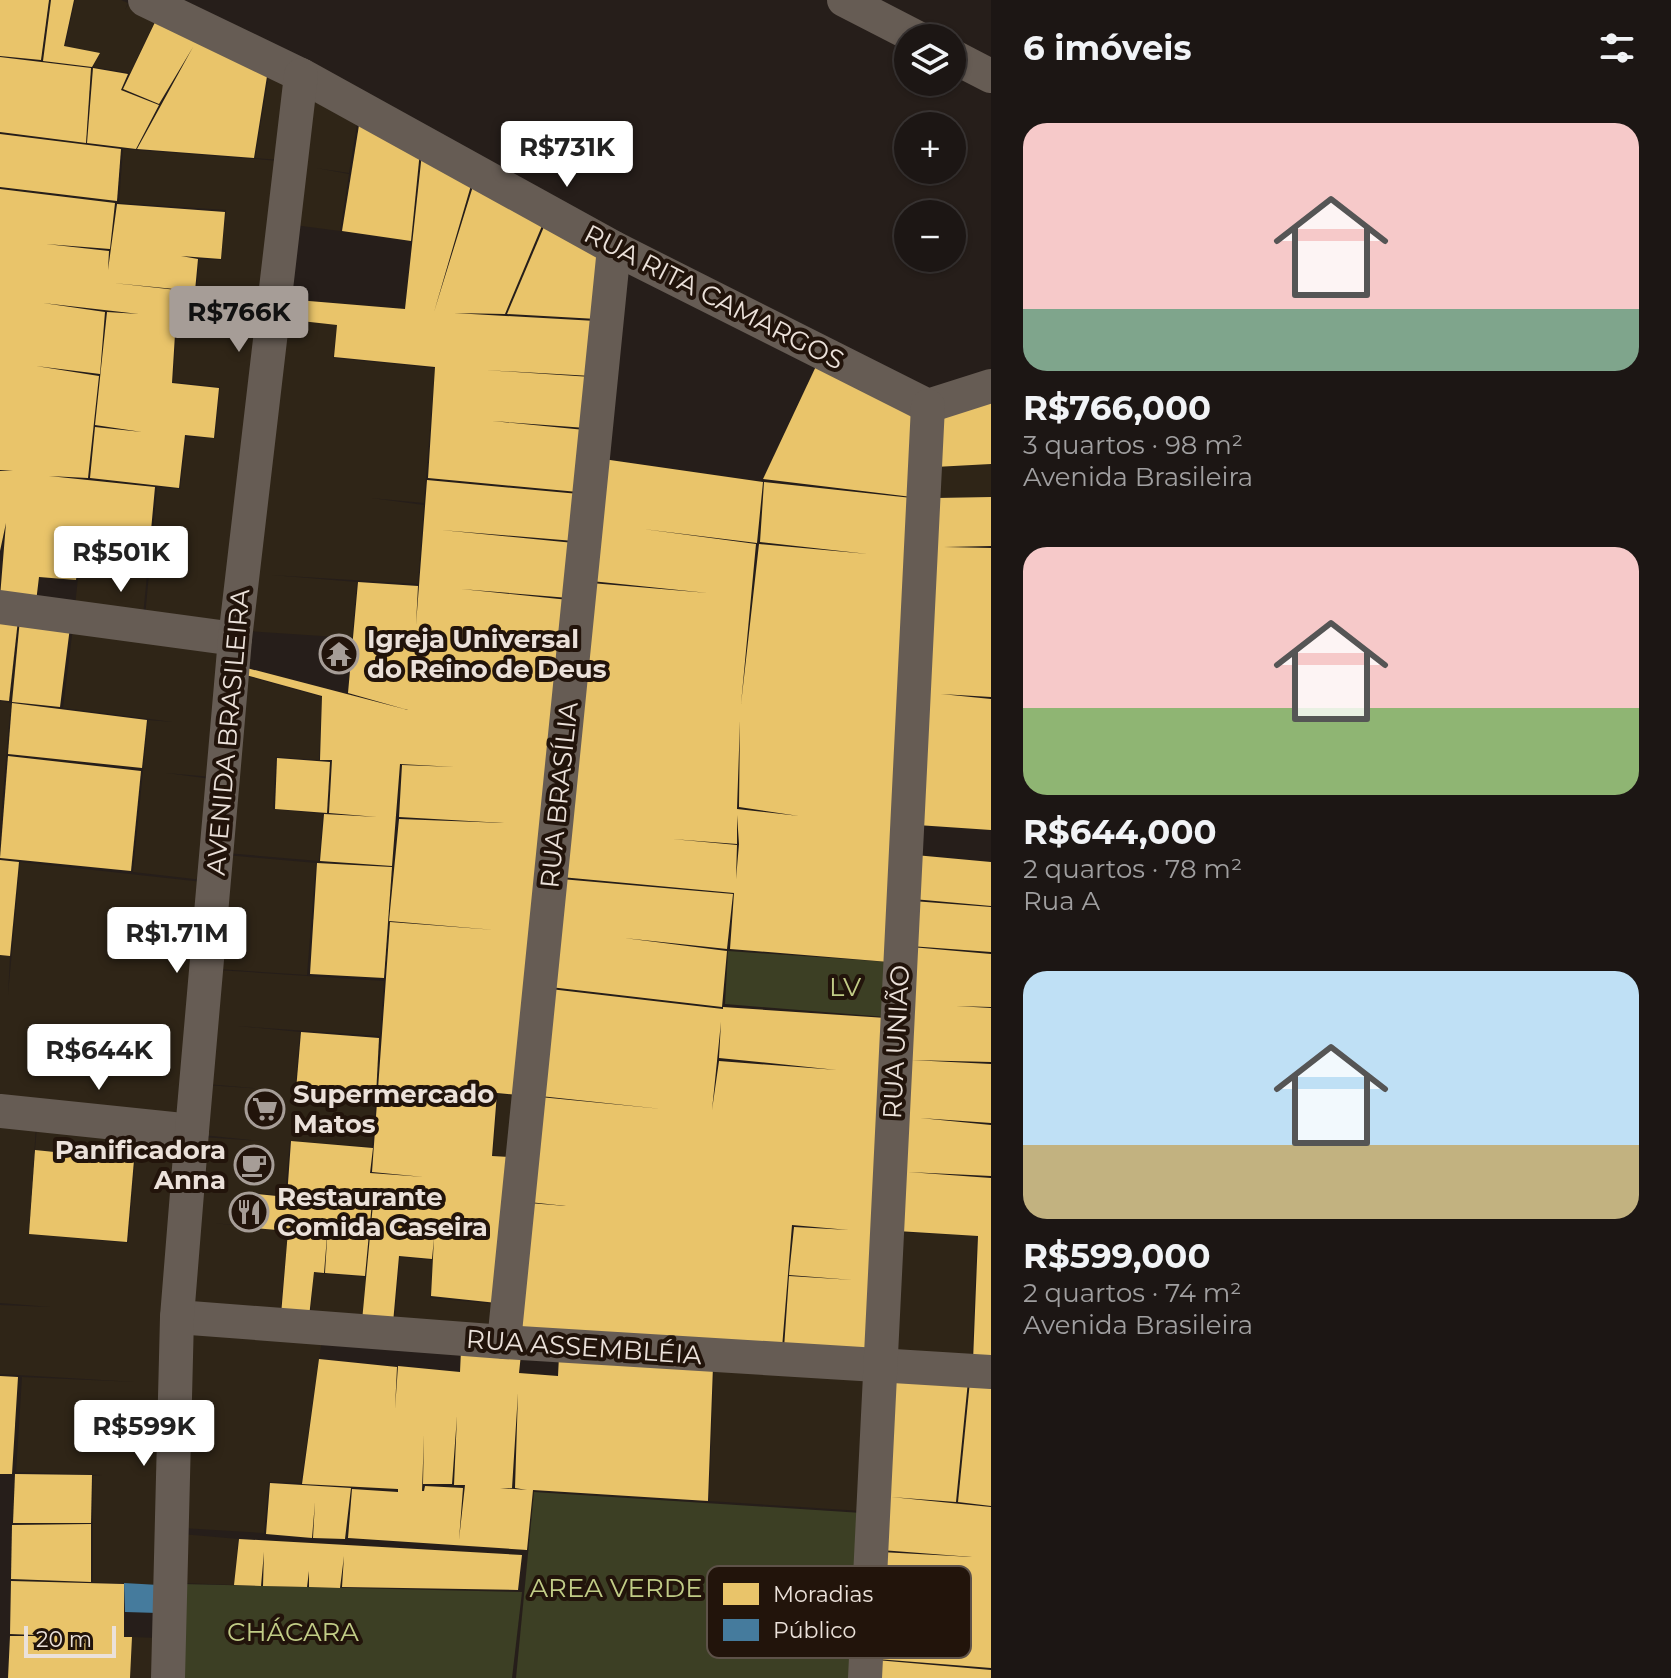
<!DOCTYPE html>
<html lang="pt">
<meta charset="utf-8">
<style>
body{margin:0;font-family:Montserrat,sans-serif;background:#251f1d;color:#f1f3f6;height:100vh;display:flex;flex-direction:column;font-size:30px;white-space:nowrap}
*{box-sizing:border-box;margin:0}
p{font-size:26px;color:#a09fa0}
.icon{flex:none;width:44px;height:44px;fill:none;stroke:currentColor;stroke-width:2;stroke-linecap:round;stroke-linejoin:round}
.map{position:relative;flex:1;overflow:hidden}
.sheet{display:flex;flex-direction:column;background:#1c1614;width:680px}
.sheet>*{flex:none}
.fabs{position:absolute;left:894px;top:24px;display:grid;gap:16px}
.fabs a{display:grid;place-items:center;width:72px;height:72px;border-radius:50%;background:#1c1614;box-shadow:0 2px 6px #0004,0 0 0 2px #3a3534;font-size:40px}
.scale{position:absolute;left:24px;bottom:20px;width:92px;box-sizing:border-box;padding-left:8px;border:4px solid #ebe1da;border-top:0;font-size:22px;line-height:28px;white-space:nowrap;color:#ebe1da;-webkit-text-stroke:6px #22140b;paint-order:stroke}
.price{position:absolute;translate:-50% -68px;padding:0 18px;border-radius:8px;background:#fff;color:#222;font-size:26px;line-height:52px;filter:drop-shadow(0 2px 4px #0008)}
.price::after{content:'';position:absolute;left:50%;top:48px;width:24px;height:18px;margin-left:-12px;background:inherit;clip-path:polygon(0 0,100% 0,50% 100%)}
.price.active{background:#a69d97;color:#111}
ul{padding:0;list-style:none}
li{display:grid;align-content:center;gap:16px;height:424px;padding:0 32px}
li span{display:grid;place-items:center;height:248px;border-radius:24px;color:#555}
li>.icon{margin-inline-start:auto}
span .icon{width:144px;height:144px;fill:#fffc;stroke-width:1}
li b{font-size:34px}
h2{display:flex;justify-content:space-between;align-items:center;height:96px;padding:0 32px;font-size:34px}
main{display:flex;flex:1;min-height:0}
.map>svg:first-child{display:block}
.commercial{fill:#2f2517}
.green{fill:#3c3f24}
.homes{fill:#e9c46a;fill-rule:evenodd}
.public{fill:#457b9d}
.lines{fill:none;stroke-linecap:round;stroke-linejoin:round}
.minor{stroke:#665c54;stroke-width:34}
.labels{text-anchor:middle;stroke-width:8;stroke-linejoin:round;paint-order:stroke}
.street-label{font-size:26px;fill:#ebe1da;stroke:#22140b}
.poi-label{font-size:26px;font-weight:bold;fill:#ebe1da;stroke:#22140b;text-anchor:start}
.park-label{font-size:26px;fill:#c1cc86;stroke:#22140b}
.key{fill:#22140b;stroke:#5e5249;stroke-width:2}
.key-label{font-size:22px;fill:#ebe1da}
</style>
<main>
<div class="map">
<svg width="991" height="1678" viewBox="0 0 991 1678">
<rect width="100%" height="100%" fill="#261e1a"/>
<g class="commercial">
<path d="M75,0H121L128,3L125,10L129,3L157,17L130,73L93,67L100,53L65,46Z"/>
<path d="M269,73L290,82L280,160L255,158Z"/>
<path d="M309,91L358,118L349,173L316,168L349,174L340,231L294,225Z"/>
<path d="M123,149L280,161L264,298L196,292L199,259L221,260L226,210L119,203Z"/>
<path d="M177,319L261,328L225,628L145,617L157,487L180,489L186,437L215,438L220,387L173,382Z"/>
<path d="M283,319L337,325L333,358L435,368L424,503L371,498L424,505L418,584L271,575L357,582L352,638L247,631Z"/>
<path d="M991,464V497H933L935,467Z"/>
<path d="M80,559L148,565L143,616L75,606Z"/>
<path d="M73,627L223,647L212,777L166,773L212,779L203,880L133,872L148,720L173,722L63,708Z"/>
<path d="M242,675L322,697L319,760L276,757L273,809L323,814L319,861L226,853Z"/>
<path d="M0,701L11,703L0,827Z"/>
<path d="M226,855L316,863L307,975L217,969Z"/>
<path d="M20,862L203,882L183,1119L0,1101V955L10,956L8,995Z"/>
<path d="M217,970L384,981L380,1036L237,1026L300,1032L295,1092L376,1097L372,1147L290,1141L285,1196L256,1193L253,1227L214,1223L288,1232L280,1315L188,1307L202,1137L261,1141L202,1135L206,1085L264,1089L206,1084Z"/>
<path d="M498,1094L518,1096L513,1157L493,1155Z"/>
<path d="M0,1123L36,1126L29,1234L128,1243L135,1160H149L35,1150L37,1126L180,1141L160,1585L93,1582V1476L102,1475L16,1472L22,1377L136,1382L0,1374V1305L51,1307L0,1303Z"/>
<path d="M897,1232L977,1236L972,1361L891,1356Z"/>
<path d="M400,1257L433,1260L430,1298L497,1304L494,1331L394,1324Z"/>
<path d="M314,1273L366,1277L362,1321L310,1317Z"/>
<path d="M188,1328L322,1339L301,1483L269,1482L264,1533L182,1528Z"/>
<path d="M714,1366L869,1376L862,1511L709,1501Z"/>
<path d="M182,1534L238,1539L234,1585L181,1583Z"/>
<path d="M132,1637L158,1638V1678H130Z"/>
</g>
<g class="green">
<path d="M728,951L889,962L886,1017L725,1004Z"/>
<path d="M534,1492L862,1513L854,1678H516Z"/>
<path d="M181,1584L522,1592L512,1678H179Z"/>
</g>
<g class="homes">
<path d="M0,0H49L41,60L0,56Z"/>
<path d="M51,0H74L64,46L100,53L92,67L43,61Z"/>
<path d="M157,18L268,70L254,158L137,149L193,47L159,104L123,89Z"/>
<path d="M0,57L91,68L86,143L0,132Z"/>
<path d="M93,68L128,74L121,90L159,105L136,149L87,143Z"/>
<path d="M360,119L420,151L411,241L342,231Z"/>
<path d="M0,134L121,149L117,201L0,187Z"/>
<path d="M422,153L472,182L434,312L474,183L544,221L505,314L454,313L596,321L592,376L485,370L591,377L586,428L492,421L585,430L578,492L428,478L435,367L334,357L337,325L283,319L285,299L405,309Z"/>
<path d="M0,189L115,203L110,249L46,244L109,251L108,270L117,204L225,212L221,259L181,256L198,259L195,291L113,283L232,296L231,324L182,319V295L181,319L176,318L172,383L219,388L214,438L185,435L179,488L90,478L95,427L142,432L95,425L107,312L139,314L43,303L105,312L100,374L36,366L99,376L88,478L49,476L155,487L148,563L79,557L76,580L39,577L36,602L0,597L6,523L0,551V471H13L0,470Z"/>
<path d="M546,222L604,254L597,319L507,314Z"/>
<path d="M818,362L918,412L912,497L763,479Z"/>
<path d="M991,398V464L935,467L938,414Z"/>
<path d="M603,459L763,482L757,543L643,529L756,544L741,704L759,544L868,554L760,542L764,482L912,498L889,962L730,949L734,893L561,877L591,583L708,593L591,581ZM740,721L739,807L799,816L737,809ZM737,815L739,844L736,879L737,845L672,839L737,844Z"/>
<path d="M427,480L579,494L574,541L441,530L574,543L569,598L461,589L569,600L518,1095L497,1093L492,1156L512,1157L497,1303L431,1296L434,1238L432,1259L399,1256L393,1323L362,1321L373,1204L403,1206L404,1204L372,1202L365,1276L325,1273L328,1224L324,1273L314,1272L309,1317L281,1315L288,1231L254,1228L257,1194L287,1197L291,1141L373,1148L370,1173L424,1177L372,1172L390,922L495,930L389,921L399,819L504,823L399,817L402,765L455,767L400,764L392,866L320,861L324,814L377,817L329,813L332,760H320L322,696L242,674L243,667L408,710L348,693L358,582L418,586L416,625Z"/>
<path d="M991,497V546L944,547L991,548V697L941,694L991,699V830L917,825L934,498Z"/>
<path d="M0,618L18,620L9,701L0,700Z"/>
<path d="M20,619L70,627L60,707L12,702Z"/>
<path d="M12,703L147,720L142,768L8,754Z"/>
<path d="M8,756L141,771L131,871L0,858Z"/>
<path d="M277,758L330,762L327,813L275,809Z"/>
<path d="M915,855L991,862V906L913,899Z"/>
<path d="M0,860L19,862L10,956L0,955Z"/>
<path d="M317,863L392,867L384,978L310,974Z"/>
<path d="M561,879L733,894L727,949L624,938L727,951L722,1007L550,987Z"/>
<path d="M913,901L991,907V952L910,946Z"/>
<path d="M911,947L991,954V1007L956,1006L991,1008V1062L911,1060L991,1064V1123L920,1118L991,1125V1176L908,1172L991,1178V1362L973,1361L978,1236L897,1231Z"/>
<path d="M550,989L723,1009V1007L886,1018L870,1354L784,1348L789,1276L853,1280L789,1275L794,1227L849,1230L792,1225L782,1348L515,1332L529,1203L566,1206L529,1202L540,1097L662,1109L540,1096ZM721,1022L719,1058L837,1070L719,1061L712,1110Z"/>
<path d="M301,1032L379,1038L376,1096L296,1090Z"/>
<path d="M35,1150L134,1160L127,1242L29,1234Z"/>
<path d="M461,1350L521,1354L519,1373L558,1376L559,1356L713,1366L708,1501L533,1490L527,1550L348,1538L352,1489L398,1492V1489L302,1484L319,1359L397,1367L395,1409L398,1366L460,1372ZM518,1393L515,1488L527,1490L500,1488H512ZM457,1416L454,1485H465L459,1540L463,1488L425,1486L424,1491H422L424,1435L423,1484H452Z"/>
<path d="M0,1376L18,1377L12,1474H0Z"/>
<path d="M890,1376L968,1381L956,1502L891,1497L991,1507V1668L877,1659L881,1552L972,1557L881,1550Z"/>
<path d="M970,1381L991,1382V1506L958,1502Z"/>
<path d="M15,1474L92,1475L91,1523H13Z"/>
<path d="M270,1483L351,1488L345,1539L313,1538L315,1502L312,1538L266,1534Z"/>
<path d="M91,1524V1582L11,1579L12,1525Z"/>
<path d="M239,1539L522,1555L518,1590L342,1587L344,1556L340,1588L309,1587V1571L307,1587L263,1586L264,1552L261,1586L234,1585Z"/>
<path d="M11,1581L124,1584V1637H132L130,1678H8L10,1636H61L10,1634Z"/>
<path d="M876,1660L991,1670V1678H875Z"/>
</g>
<path class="public" d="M124,1583L159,1585L158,1613L125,1612Z"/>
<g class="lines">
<g class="minor">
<path d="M145,0L301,75L614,248L928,406L991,386"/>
<path d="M844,0L918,38"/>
<path d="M952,56L991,76"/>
<path d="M0,607L235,639"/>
<path d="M0,1111L192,1131"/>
<path d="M177,1317L504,1342L991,1372"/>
<path d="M504,1342L614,248"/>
<path d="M168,1678L177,1317L192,1131L235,639L301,75"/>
<path d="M865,1678L928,406"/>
</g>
</g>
<defs>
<g id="temple-ring" transform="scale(2)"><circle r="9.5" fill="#22140b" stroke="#a69d97" stroke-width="1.5"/><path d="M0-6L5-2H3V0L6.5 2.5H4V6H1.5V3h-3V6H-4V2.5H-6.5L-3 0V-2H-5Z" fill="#a69d97"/></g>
<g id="supermarket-ring" transform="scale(2)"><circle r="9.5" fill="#22140b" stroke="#a69d97" stroke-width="1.5"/><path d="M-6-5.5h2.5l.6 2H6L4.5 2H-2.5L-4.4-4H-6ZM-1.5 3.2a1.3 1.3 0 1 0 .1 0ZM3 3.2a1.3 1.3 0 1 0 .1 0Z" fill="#a69d97"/></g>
<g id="cafe-ring" transform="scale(2)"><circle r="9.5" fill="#22140b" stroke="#a69d97" stroke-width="1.5"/><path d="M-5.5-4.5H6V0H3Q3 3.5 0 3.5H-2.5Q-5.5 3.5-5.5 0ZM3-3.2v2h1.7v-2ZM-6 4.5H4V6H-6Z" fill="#a69d97"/></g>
<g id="restaurant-ring" transform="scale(2)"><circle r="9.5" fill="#22140b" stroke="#a69d97" stroke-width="1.5"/><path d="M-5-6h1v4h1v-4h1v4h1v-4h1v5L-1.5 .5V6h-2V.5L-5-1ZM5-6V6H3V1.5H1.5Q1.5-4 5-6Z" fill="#a69d97"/></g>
</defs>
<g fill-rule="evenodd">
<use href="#temple-ring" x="339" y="654"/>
<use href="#supermarket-ring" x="265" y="1109"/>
<use href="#cafe-ring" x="254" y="1165"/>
<use href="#restaurant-ring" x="249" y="1212"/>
</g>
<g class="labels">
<g class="street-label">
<text transform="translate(714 297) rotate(27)" y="9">RUA RITA CAMARGOS</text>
<text transform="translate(228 732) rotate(-85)" y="9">AVENIDA BRASILEIRA</text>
<text transform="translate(559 795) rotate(-84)" y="9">RUA BRASÍLIA</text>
<text transform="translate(896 1042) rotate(-87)" y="9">RUA UNIÃO</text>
<text transform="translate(584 1347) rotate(4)" y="9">RUA ASSEMBLÉIA</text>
</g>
<g class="poi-label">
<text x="367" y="648">Igreja Universal<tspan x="367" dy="30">do Reino de Deus</tspan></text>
<text x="293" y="1103">Supermercado<tspan x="293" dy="30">Matos</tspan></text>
<text x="226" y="1159" text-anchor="end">Panificadora<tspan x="226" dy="30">Anna</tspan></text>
<text x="277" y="1206">Restaurante<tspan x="277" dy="30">Comida Caseira</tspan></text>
</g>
<g class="park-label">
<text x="845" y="996">LV</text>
<text x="616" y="1597">AREA VERDE</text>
<text x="293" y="1641">CHÁCARA</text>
</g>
</g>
<rect x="707" y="1566" width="264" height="92" rx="12" class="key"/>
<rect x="723" y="1583" width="36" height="22" fill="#e9c46a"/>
<rect x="723" y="1619" width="36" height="22" fill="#457b9d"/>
<g class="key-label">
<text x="773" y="1602">Moradias</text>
<text x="773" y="1638">Público</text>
</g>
</svg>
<div class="fabs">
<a><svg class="icon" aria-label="layers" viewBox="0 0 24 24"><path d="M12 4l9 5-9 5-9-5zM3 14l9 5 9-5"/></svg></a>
<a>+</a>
<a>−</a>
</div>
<div class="scale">20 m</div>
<b class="price" style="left:567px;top:189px">R$731K</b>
<b class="price active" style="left:239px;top:354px">R$766K</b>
<b class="price" style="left:121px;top:594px">R$501K</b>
<b class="price" style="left:177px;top:975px">R$1.71M</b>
<b class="price" style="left:99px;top:1092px">R$644K</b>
<b class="price" style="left:144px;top:1468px">R$599K</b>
</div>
<section class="sheet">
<h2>6 imóveis<svg class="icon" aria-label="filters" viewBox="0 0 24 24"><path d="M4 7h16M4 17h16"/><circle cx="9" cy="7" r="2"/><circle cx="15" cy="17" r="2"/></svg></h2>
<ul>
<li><span style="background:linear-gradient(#f6c9c9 75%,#7fa58c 0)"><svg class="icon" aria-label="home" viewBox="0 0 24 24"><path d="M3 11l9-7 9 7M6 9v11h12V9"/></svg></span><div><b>R$766,000</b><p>3 quartos · 98 m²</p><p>Avenida Brasileira</p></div></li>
<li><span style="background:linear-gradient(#f6c9c9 65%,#8fb573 0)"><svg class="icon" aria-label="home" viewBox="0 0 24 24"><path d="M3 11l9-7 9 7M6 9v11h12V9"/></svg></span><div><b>R$644,000</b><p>2 quartos · 78 m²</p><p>Rua A</p></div></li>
<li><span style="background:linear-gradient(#bfe0f5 70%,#c2b280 0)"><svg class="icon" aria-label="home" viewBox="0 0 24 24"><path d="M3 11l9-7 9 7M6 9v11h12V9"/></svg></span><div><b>R$599,000</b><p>2 quartos · 74 m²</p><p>Avenida Brasileira</p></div></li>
</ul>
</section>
</main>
